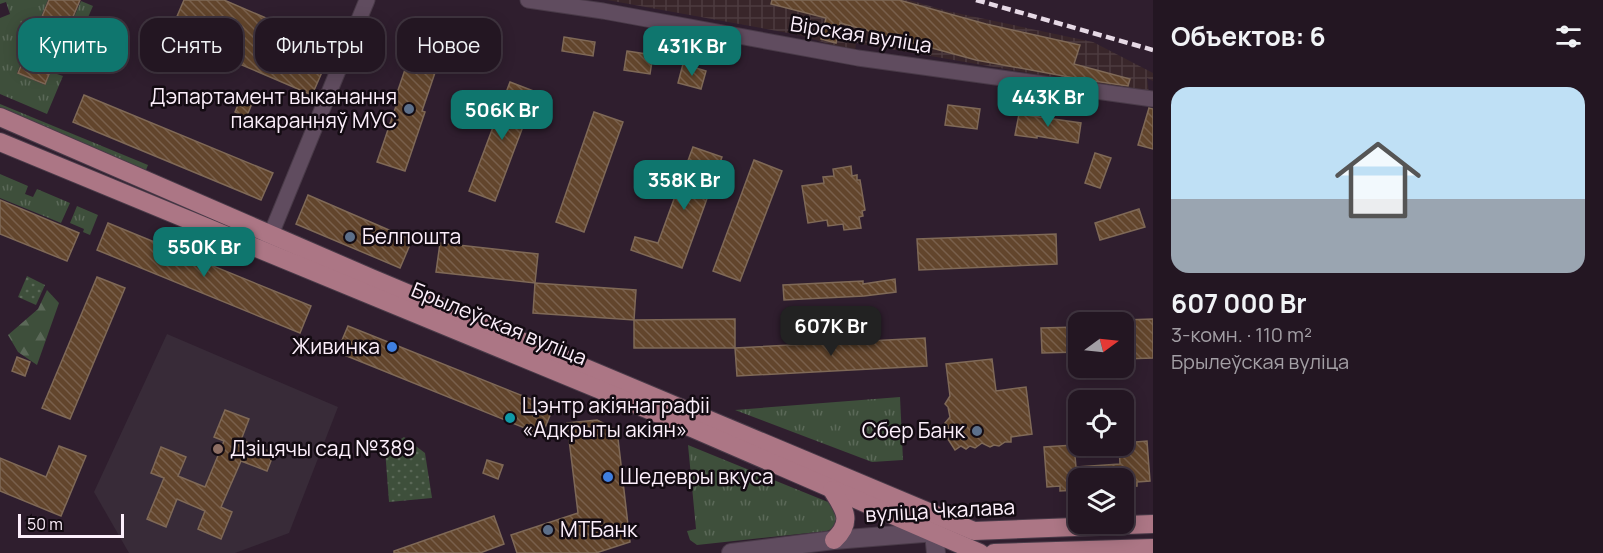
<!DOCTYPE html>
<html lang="ru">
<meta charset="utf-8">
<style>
body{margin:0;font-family:Manrope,sans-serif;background:#2f232f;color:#f1f3f6;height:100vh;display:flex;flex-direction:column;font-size:22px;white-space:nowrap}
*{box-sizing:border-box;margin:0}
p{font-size:20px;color:#a39fa5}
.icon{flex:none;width:33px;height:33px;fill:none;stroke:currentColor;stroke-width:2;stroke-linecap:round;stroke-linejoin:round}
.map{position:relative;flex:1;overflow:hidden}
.sheet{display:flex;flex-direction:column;background:#231622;width:450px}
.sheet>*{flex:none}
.hud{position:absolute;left:18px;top:18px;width:570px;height:54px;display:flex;gap:12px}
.needle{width:39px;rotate:75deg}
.tools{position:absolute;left:1068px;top:312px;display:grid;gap:12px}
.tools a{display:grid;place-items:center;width:66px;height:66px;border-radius:12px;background:#231622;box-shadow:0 3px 15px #0003,0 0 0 2px #403540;font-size:30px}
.scale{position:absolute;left:18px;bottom:15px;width:106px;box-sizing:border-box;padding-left:6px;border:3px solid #fceffb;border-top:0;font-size:16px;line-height:21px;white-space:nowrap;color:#fceffb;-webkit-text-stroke:4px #130b12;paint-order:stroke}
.price{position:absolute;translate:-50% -51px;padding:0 14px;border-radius:12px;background:#0f766e;color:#fff;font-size:20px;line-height:39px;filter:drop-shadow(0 2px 3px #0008)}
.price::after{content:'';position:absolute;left:50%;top:36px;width:18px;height:14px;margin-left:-9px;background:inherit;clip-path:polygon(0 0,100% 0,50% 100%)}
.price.on{background:#222;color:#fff}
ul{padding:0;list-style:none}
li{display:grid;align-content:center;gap:12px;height:318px;padding:0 18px}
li+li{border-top:2px solid #403540}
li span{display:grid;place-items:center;height:186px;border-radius:18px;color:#555}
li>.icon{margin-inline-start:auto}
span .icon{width:108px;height:108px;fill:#fffc;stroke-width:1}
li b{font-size:26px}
h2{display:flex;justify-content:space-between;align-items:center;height:72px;padding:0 18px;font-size:26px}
.chip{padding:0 21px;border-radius:18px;background:#231622;box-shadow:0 3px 15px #0003,0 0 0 2px #403540;font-size:21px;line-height:54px}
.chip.on{background:#0f766e;color:#fff}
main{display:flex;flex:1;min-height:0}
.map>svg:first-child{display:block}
.industrial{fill:url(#industrial-grid)}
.education{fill:#382b38}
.grass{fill:url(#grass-tufts)}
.forest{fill:url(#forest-firs)}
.park{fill:url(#park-dots)}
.building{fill:url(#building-back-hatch);stroke:#7f6957;stroke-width:1.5}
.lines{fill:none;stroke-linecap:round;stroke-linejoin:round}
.street-casing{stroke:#493a48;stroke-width:17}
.secondary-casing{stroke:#493a48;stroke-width:20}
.primary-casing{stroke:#493a48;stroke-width:20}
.street{stroke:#604c5f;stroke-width:15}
.secondary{stroke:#604c5f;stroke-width:18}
.primary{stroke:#ac7685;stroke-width:18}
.rail{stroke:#e6d9e5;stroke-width:4.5;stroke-dasharray:9 4.5;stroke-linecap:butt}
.service-dot{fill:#5c6f8a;stroke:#130b12;stroke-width:2}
.shop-dot{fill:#3f7fe0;stroke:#130b12;stroke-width:2}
.culture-dot{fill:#0f9aa8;stroke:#130b12;stroke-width:2}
.education-dot{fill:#8d6e63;stroke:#130b12;stroke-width:2}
.labels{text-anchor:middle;stroke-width:5;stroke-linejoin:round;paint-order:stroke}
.street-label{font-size:21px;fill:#fceffb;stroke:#130b12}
.poi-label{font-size:21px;fill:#fceffb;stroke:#130b12;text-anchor:start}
</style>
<main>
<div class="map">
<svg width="1153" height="553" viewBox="0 0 1153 553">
<defs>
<pattern id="industrial-grid" width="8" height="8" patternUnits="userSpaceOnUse" patternTransform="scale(1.5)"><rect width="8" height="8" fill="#39262a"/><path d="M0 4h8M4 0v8" fill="none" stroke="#4d3b3f"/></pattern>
<pattern id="grass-tufts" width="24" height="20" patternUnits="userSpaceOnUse" patternTransform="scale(1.5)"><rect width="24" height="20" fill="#3e4f3b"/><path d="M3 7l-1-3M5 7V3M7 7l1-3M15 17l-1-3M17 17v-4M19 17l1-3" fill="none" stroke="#5b6958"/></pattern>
<pattern id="forest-firs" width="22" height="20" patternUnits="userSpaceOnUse" patternTransform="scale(1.5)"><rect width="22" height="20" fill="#3e4f3b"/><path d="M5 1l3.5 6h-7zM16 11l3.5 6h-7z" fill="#5b6958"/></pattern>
<pattern id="park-dots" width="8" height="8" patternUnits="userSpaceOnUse" patternTransform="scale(1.5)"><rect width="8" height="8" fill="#3e4f3b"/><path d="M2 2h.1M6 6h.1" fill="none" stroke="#5b6958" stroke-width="1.8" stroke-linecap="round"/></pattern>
<pattern id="building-back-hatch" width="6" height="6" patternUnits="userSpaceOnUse" patternTransform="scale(1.5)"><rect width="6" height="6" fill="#62452c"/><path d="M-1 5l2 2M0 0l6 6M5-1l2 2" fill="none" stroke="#79604c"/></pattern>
</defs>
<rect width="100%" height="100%" fill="#2f1e2e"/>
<path class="industrial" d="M607,0H909L947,11L1093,42L1153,73V81L1147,78L1149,94L856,43L855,52L799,35Z"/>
<path class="education" d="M167,334L338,407L289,533L235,553H129L94,492Z"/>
<g class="grass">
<path d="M0,0H48L17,73L45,85L51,72L63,76L47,114L0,94V18L10,14L6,2L0,4Z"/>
<path d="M81,1L93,6L79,38L67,33Z"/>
<path d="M65,39L77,43L65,72L53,67Z"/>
<path d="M0,104L148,165L146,170L143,171L0,111Z"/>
<path d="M0,174L28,186L25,194L33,197L37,189L70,203L61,223L0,198Z"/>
<path d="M77,206L98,215L90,235L83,232L84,229L70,223Z"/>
<path d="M900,397L903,460L872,462L735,410Z"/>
<path d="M688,445L828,502C838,511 841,526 827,531L697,545L690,540L687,531L696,529Z"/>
</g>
<path class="forest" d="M47,290L59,303L37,365L18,352L8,335L38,309Z"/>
<g class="park">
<path d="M27,276L45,285L36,305L18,297Z"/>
<path d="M404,437L425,453L432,498L389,502L385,449Z"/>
</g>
<g class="building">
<path d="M49,0H80L45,84L18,73Z"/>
<path d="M184,0H224L333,47L312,95L235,62L240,49L175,21Z"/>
<path d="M772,0H899L986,24L1080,45L1074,64L1130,79L1128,86L1080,79L976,60L840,23L836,43L821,39L826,18L771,4Z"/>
<path d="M564,37L595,42L593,56L562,51Z"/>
<path d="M413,46L441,55L422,111L425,112L405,171L377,162L396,106L393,105Z"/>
<path d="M627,51L653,55L650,74L624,70Z"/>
<path d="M683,64L706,71L701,89L678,83Z"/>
<path d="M510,82L536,92L495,201L469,191Z"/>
<path d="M84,95L273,173L261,200L73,122Z"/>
<path d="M242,96L253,101L246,118L235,112Z"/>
<path d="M948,105L980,109L977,129L945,125Z"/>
<path d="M1149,108L1153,109V149L1138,145Z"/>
<path d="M594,112L623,122L584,232L556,222Z"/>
<path d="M1019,114L1081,123L1078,143L1037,136V138L1015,135Z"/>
<path d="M693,147L722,157L682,268L631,250L635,237L658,243Z"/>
<path d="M1095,153L1111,158L1100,188L1085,183Z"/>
<path d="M754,160L782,171L740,281L713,271Z"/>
<path d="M851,166L852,176L857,175V180H860L865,210L862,211L863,216L859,217L861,228L844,230L843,224L828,226L827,220L808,223L802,186L824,183L823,177L834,176L833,169Z"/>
<path d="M308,195L412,240L400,268L296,224Z"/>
<path d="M0,200L79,233L67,261L0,234Z"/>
<path d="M1139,209L1145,227L1100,240L1095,223Z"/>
<path d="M108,223L311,306L300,333L97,250Z"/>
<path d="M1056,234L1057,264L919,270L917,239Z"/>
<path d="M440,243L538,254L535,283L436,272Z"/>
<path d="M97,277L125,288L70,419L42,408Z"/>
<path d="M895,279L896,292L864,296L784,300L783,285L863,281V284Z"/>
<path d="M535,283L636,290L634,320L533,313Z"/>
<path d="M735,319V348H634V320Z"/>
<path d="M1153,319V358L1124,359V320Z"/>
<path d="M348,326L553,408L542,435L337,352Z"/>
<path d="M1078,327V352L1042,353L1041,328Z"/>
<path d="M925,338L927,366L737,376L735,348Z"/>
<path d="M17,357L30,362L25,376L12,371Z"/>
<path d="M992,359L996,391L1026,387L1032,434L1011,437V442H1005L999,446L994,445L990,447L982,443L975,448L970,446L966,449L961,446L955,450L948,439L950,437L948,427L945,423L950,417L948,407L945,404L950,396L946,364Z"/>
<path d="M225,410L249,419L241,440L274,453L267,471L241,461L221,507L232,512L221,539L198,529L205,511L177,499L166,527L147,519L164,478L151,473L161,447L186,457L178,476L205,487L224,441L214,437Z"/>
<path d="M597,420L617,430L630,542L596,553H517L511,535L578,513L567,423Z"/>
<path d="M1147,441L1150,481L1137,482V486L1124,487V478H1078V490L1060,491V486L1047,487L1044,447L1074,445L1076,467L1120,464L1119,446H1124V443Z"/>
<path d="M59,446L86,456L61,516L0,491V458L46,477Z"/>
<path d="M487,460L503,465L498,479L483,473Z"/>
<path d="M494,516L504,544L480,553H394V551Z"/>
</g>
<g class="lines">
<g class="street-casing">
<g id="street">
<path d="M528,0L603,11L858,58L1153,99"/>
<path d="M267,244L367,0"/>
</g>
</g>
<g class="secondary-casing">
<g id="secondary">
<path d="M934,533L936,553"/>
<path d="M731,553L834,540L936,532"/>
</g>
</g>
<g class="primary-casing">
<g id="primary">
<path d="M0,117L371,278L974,531L1153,524"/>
<path d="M0,142L678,422L980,553"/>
<path d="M832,490C844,509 854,521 834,540"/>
<path d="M994,553L1153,548"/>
</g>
</g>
<use href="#street" class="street"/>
<use href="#secondary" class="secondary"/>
<use href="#primary" class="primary"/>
<path class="rail" d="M976,0L1153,50"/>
</g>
<g class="service-dot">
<circle cx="409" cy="109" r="6"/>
<circle cx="350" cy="237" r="6"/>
<circle cx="977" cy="431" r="6"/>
<circle cx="548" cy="530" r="6"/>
</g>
<g class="shop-dot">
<circle cx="392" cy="347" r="6"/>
<circle cx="608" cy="477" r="6"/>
</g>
<circle class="culture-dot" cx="510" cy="418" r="6"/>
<circle class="education-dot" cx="218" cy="449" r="6"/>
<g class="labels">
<g class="street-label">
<text transform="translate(861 35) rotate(9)" y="7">Вірская вуліца</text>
<text transform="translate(499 324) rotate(22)" y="7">Брылеўская вуліца</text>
<text transform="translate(940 511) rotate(-3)" y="7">вуліца Чкалава</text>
</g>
<g class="poi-label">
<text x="397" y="104" text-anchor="end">Дэпартамент выканання<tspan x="397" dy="24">пакаранняў МУС</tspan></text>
<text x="362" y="244">Белпошта</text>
<text x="380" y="354" text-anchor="end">Живинка</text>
<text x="522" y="413">Цэнтр акіянаграфіі<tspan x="522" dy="24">«Адкрыты акіян»</tspan></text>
<text x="965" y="438" text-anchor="end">Сбер Банк</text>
<text x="230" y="456">Дзіцячы сад №389</text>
<text x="620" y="484">Шедевры вкуса</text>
<text x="560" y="537">МТБанк</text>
</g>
</g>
</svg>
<div class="tools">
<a><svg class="needle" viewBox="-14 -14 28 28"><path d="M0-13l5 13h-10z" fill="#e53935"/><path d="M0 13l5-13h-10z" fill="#a39fa5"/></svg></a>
<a><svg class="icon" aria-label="locate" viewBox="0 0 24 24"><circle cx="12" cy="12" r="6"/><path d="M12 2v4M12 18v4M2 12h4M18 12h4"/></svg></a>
<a><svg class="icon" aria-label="layers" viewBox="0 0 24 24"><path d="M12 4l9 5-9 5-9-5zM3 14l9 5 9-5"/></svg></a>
</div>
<div class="scale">50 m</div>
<b class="price" style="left:692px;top:77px">431K Br</b>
<b class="price" style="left:1048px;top:128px">443K Br</b>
<b class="price" style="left:502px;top:141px">506K Br</b>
<b class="price" style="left:684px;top:211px">358K Br</b>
<b class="price" style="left:204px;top:278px">550K Br</b>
<b class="price on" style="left:831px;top:357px">607K Br</b>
<div class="hud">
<a class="chip on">Купить</a>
<a class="chip">Снять</a>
<a class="chip">Фильтры</a>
<a class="chip">Новое</a>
</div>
</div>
<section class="sheet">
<h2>Объектов: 6<svg class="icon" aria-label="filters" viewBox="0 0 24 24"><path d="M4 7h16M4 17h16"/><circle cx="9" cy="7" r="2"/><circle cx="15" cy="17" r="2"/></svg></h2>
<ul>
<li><span style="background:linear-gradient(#bfe0f5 60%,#9aa5b1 0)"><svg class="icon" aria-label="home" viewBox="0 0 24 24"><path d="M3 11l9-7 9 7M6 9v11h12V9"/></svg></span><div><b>607 000 Br</b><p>3-комн. · 110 m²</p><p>Брылеўская вуліца</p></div></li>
</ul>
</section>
</main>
